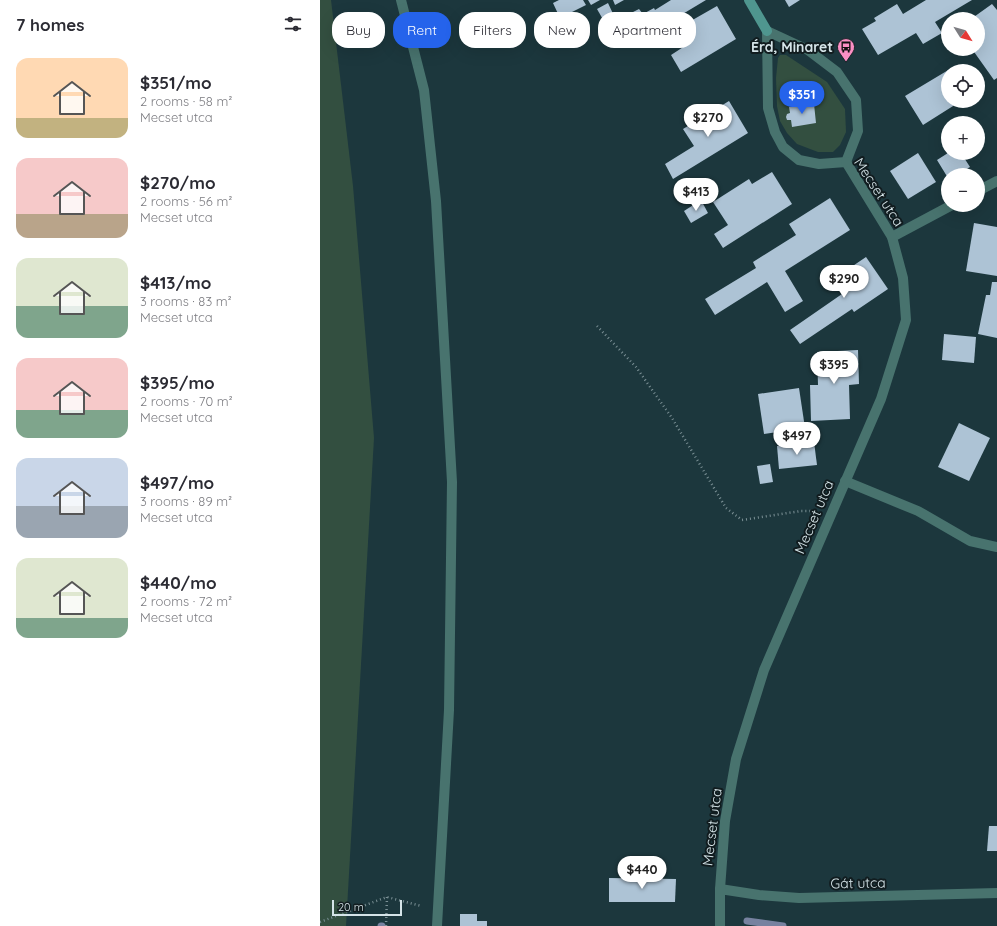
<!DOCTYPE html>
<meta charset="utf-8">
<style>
body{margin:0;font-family:Quicksand,sans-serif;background:#f7f7f7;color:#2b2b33;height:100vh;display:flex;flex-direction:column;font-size:15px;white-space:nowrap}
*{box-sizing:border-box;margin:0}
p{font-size:13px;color:#7c7c81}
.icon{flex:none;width:22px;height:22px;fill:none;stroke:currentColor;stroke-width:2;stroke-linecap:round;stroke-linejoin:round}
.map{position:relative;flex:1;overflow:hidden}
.panel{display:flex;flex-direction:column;background:#fff;width:320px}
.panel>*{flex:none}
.banner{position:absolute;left:12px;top:12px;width:380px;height:36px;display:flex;gap:8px}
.needle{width:26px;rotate:127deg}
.tools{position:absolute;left:621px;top:12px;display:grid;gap:8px}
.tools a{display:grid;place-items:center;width:44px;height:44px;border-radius:50%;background:#fff;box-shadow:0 4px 16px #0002;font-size:20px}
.scale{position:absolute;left:12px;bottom:10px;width:70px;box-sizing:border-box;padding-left:4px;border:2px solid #d5e4e8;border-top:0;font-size:11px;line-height:14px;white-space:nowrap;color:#d5e4e8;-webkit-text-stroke:3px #111c1f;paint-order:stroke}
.price{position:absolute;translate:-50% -34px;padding:0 9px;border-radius:14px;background:#fff;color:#222;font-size:13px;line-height:26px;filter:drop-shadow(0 1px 2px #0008)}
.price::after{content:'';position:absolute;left:50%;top:24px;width:12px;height:9px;margin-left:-6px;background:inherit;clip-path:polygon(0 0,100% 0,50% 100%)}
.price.selected{background:#2563eb;color:#fff}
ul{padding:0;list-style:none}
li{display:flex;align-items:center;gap:12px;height:100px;padding:0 16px}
li span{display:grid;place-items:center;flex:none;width:112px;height:80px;border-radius:12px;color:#555}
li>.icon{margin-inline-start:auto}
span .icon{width:48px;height:48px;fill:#fffc;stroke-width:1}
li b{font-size:17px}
h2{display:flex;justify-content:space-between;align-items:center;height:48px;padding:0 16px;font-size:17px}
.pill{padding:0 14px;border-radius:16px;background:#fff;box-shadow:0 4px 16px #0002;font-size:14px;line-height:36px}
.pill.selected{background:#2563eb;color:#fff}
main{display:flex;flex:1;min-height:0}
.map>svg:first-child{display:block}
.green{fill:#334f40}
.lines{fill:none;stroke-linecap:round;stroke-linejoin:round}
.stream{stroke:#7782a0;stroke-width:7}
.building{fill:#adc3d5}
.path{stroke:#7b9095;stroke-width:2.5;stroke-dasharray:1 3;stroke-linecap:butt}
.lane{stroke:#48736e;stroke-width:10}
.street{stroke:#48736e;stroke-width:10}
.secondary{stroke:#4f968f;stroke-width:10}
.labels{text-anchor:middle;stroke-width:4;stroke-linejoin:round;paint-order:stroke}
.poi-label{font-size:14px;font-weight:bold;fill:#d5e4e8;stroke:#111c1f;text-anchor:end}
.street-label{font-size:14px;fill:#d5e4e8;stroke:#111c1f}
</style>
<main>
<section class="panel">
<h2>7 homes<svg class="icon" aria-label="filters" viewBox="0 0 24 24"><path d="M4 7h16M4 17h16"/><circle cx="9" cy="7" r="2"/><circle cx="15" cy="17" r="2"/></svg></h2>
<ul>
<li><span style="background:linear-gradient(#ffd9b3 75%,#c2b280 0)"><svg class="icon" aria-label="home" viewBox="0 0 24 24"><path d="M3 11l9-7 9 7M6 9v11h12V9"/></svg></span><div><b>$351/mo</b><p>2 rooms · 58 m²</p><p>Mecset utca</p></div></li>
<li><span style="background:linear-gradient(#f6c9c9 70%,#b9a48a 0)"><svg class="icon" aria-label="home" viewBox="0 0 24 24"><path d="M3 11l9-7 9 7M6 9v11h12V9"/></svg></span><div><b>$270/mo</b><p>2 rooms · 56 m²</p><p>Mecset utca</p></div></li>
<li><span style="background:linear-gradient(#dfe7d0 60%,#7fa58c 0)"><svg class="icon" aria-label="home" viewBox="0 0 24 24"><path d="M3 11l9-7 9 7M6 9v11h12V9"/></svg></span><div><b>$413/mo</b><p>3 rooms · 83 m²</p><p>Mecset utca</p></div></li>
<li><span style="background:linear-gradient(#f6c9c9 65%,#7fa58c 0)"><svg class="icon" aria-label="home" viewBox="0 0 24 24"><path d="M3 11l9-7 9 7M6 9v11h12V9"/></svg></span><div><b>$395/mo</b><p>2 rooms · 70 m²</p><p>Mecset utca</p></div></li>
<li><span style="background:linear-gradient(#c9d6e8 60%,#9aa5b1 0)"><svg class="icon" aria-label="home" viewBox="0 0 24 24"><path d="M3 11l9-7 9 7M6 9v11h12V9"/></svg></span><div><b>$497/mo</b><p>3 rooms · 89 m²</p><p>Mecset utca</p></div></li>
<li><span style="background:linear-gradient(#dfe7d0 75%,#7fa58c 0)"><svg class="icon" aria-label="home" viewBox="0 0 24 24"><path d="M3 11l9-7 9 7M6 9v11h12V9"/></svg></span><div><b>$440/mo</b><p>2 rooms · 72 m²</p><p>Mecset utca</p></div></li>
</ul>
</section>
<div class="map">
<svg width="677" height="926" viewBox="0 0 677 926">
<rect width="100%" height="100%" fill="#1c373d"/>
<g class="green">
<path d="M0,0H11L33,186L54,438L26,926H0Z"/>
<path d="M460,55H466L507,82L525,109L526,132L520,145L513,152H498L477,144L467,133L460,121L457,106L456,78L458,58Z"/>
</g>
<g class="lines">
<g class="stream">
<path d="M427,921L463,926"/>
<path d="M61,926H62"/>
</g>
</g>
<g class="building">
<path d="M239,0H263L266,5L240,18L233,3Z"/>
<path d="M268,0H280L271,5Z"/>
<path d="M293,0H304L295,5Z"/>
<path d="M351,0H386L361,15L360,13L340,24L341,26L320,38L310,21L312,20L309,14L319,9L323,14L334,8L335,10Z"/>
<path d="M465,0H480L469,7Z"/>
<path d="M606,0H652L615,22L622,33L603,44L596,33L558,55L542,29L556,21L554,18L577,4L583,14Z"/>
<path d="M288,3L295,18L285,23L277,9Z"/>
<path d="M672,4L677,10V78L674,80L652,49H658V19H651Z"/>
<path d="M397,6L416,39L361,72L351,55L371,42L362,26Z"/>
<path d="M635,66L638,71H628V101H641L603,125L585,96Z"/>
<circle cx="490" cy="98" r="5"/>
<path d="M409,101L428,133L353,179L345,164L374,146L363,129Z"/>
<path d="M494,104L496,123L472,127L471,120H467L466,117L467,114L470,113L469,107Z"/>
<path d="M598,153L616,182L588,199L570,171Z"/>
<path d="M628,153H641L650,167L636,175H628V178L617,160Z"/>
<path d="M452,172L472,204L403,248L394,234L408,225L393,202L429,179L432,184Z"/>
<path d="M510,198L530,230L465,271L483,301L465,312L447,282L395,315L385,299L436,268L433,262L476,235L469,224Z"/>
<path d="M381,200L388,213L371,223L364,211Z"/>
<path d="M654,223L677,227V276L646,271Z"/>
<path d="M546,257L568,289L534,312L532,309L480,344L470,330L522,294L512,280Z"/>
<path d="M672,282H677V338L658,334L666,295H670Z"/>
<path d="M624,334L656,337L654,363L622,360Z"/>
<path d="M538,350L539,384L529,385L530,419L491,421L490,385H498L497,352Z"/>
<path d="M479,388L485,428L444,434L438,394Z"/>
<path d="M639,423L670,438L649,481L618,467Z"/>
<path d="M494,442L497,465L459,469L457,446Z"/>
<path d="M450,464L453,482L440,484L437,466Z"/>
<path d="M669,826H677V851H667Z"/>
<path d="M289,878L356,879L355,902H289Z"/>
<path d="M140,914H157V921H167V926H140Z"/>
</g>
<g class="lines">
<g class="path">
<path d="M464,103L478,102V101L485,99"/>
<path d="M277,326L316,367L352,418L406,508L422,520L481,511H493"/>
<path d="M0,922L67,897L101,906"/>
<path d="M66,926L67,897"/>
</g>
<g class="lane">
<path d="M81,0L104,90L116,201L132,482L129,710L117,926"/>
<path d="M525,481L598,511L650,541L677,547"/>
</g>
<g class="street">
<path d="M447,31L488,50L517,72L536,100L538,131L526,162L499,164L479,160L463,147L455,132L448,108Z"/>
<path d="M658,191L677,181"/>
<path d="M572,237L632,205"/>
<path d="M400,889L439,895L479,898L677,893"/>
<path d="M400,926V889L405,821L416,759L444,670L561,399L586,320L583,278L572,237L526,162"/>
</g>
<path class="secondary" d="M429,0L447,31"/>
</g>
<defs>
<g id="bus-pin" transform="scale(0.9)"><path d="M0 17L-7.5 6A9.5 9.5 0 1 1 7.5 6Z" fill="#fb8fc4" stroke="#111c1f"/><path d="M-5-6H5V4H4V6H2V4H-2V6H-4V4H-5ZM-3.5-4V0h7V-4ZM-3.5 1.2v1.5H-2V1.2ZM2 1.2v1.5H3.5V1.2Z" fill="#111"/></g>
</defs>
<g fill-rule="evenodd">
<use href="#bus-pin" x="526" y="47"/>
</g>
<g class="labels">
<g class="poi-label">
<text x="513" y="52">Érd, Minaret</text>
</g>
<g class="street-label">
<text transform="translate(559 192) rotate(57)" y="5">Mecset utca</text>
<text transform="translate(494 517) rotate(-67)" y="5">Mecset utca</text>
<text transform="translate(392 827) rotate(-83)" y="5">Mecset utca</text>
<text transform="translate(538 883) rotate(-1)" y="5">Gát utca</text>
</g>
</g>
</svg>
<div class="tools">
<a><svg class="needle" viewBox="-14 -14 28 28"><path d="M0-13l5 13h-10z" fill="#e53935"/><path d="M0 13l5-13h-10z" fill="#7c7c81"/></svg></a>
<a><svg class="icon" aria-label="locate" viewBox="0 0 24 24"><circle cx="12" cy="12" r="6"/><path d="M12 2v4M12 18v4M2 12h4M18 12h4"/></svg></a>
<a>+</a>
<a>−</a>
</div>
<div class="scale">20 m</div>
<b class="price selected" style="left:482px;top:115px">$351</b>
<b class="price" style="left:388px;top:138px">$270</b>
<b class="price" style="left:376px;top:212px">$413</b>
<b class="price" style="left:524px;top:299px">$290</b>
<b class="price" style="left:514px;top:385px">$395</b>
<b class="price" style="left:477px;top:456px">$497</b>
<b class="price" style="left:322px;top:890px">$440</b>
<div class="banner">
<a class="pill">Buy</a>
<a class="pill selected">Rent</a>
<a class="pill">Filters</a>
<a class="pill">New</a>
<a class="pill">Apartment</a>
</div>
</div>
</main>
